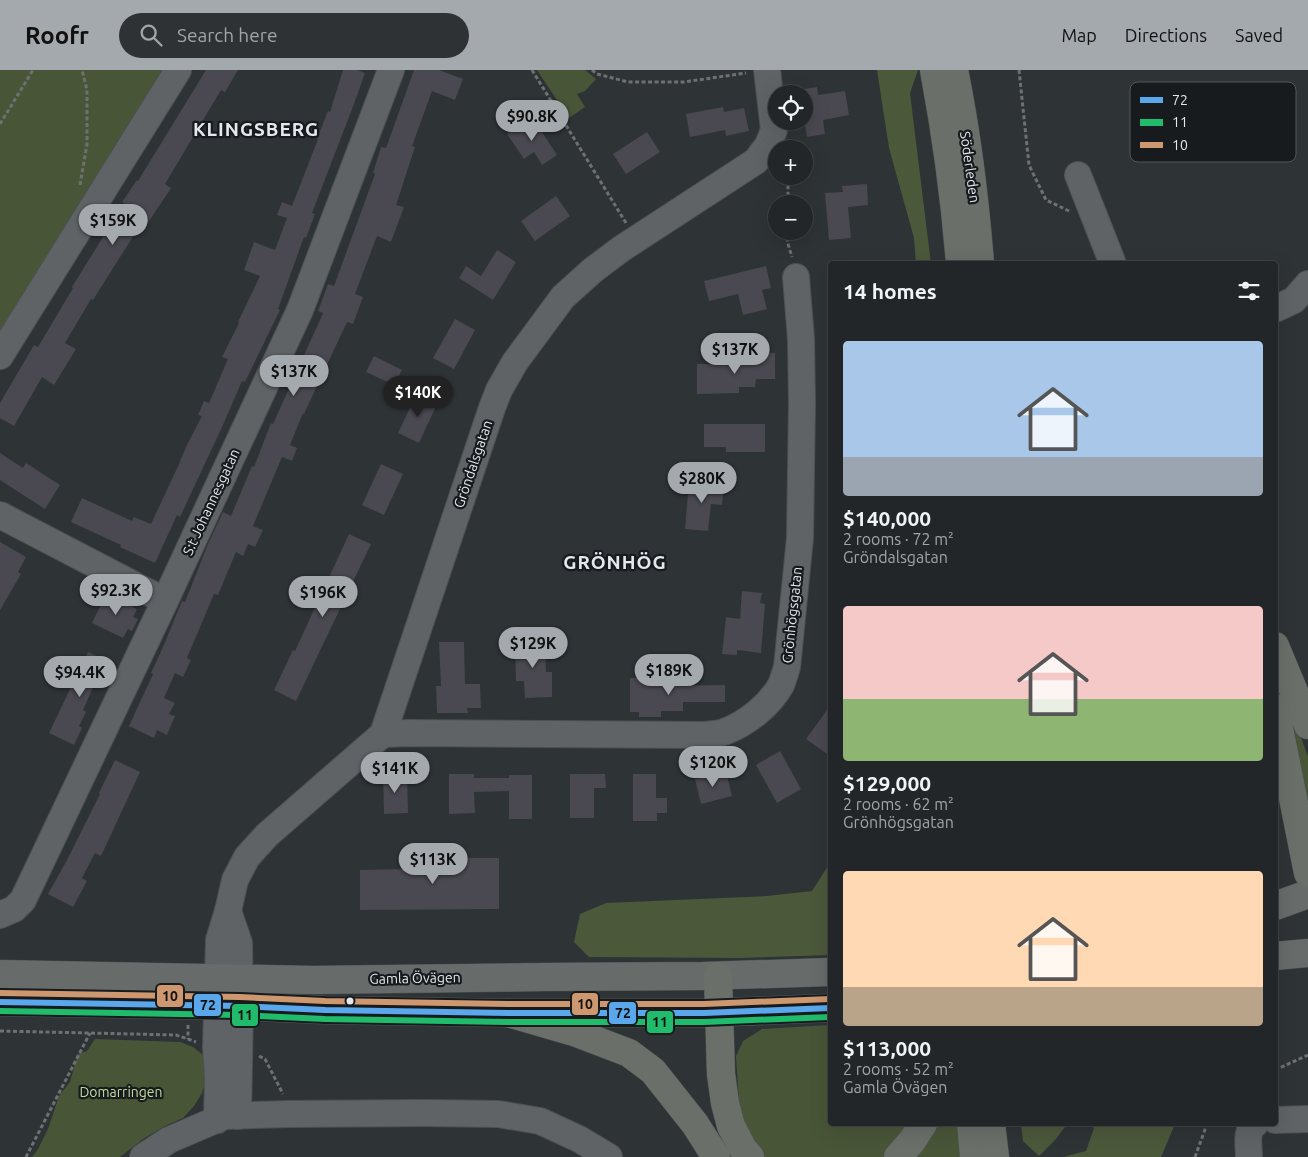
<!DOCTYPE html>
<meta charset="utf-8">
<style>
body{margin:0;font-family:Ubuntu,sans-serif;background:#2e3234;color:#f1f3f6;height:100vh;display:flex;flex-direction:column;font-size:19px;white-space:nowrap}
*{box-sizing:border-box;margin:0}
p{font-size:16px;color:#a2a5a8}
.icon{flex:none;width:28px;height:28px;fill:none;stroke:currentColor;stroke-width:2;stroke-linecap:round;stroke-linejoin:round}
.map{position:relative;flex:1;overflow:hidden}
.drawer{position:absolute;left:828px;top:191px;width:450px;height:865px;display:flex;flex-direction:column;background:#222628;border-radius:5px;box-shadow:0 5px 20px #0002,0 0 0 1px #3f4345}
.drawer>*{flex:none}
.tools{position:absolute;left:768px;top:15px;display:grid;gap:10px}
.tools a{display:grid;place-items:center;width:45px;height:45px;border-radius:50%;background:#222628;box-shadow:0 5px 20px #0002,0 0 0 1px #3f4345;font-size:25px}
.price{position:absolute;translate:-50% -42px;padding:0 11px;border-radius:18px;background:#a4a9ad;color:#111;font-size:16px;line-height:32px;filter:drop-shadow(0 1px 2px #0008)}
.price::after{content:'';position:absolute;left:50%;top:30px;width:15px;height:11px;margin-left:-8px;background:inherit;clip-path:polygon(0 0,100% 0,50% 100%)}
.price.active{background:#222;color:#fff}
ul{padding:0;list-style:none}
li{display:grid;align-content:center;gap:10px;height:265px;padding:0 15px}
li span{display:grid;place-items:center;height:155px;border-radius:5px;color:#555}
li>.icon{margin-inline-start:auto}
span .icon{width:90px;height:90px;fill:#fffc;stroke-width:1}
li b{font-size:21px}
h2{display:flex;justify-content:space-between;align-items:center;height:60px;padding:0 15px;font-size:21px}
header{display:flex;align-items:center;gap:30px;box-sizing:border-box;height:70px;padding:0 25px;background:#a4a9ad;color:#111}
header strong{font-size:24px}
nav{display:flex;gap:28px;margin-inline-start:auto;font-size:18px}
.search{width:350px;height:45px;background:#2e3234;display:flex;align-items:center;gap:12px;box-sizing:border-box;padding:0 18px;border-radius:28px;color:#a2a5a8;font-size:19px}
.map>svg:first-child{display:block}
.green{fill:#495537}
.forest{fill:#4c583a}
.building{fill:#4a4850}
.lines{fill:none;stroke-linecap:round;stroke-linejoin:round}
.minor-casing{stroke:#4c5153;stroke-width:28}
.major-casing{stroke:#4c5153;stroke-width:29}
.highway-casing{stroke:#4c5153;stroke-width:29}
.path{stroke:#6e7072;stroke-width:3;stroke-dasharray:4 2.5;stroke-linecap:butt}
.minor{stroke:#606366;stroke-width:26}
.major{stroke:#676b69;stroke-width:28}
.highway{stroke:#6a6f6a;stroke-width:28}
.bus-1-casing{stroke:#171b1e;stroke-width:10}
.bus-2-casing{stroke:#171b1e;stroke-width:10}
.bus-3-casing{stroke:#171b1e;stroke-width:10}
.bus-1{stroke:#5aa8eb;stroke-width:6}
.bus-2{stroke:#20bc6c;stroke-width:6}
.bus-3{stroke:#cd976f;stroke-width:6}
.bus-dot{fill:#e3e8ed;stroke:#171b1e;stroke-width:2}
.labels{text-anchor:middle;stroke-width:4.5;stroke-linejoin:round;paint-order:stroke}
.street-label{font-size:14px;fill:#e3e8ed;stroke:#171b1e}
.park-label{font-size:14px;fill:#c3db9d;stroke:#171b1e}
.district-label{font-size:19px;font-weight:bold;letter-spacing:1px;fill:#e3e8ed;stroke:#171b1e}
.key{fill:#171b1e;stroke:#54585c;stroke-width:1}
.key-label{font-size:14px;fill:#e3e8ed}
.line-badge{stroke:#171b1e;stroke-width:2}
.pale-badge-label{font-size:14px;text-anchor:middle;font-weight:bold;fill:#111}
</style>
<header>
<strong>Roofr</strong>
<div class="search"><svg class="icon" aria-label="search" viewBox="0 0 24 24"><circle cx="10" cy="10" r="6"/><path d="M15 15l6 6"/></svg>Search here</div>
<nav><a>Map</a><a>Directions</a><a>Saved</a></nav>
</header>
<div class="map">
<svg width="1308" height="1087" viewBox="0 0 1308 1087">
<rect width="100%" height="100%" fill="#2e3336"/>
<g class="green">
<path d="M0,0H166L0,270Z"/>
<path d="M537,0H585L596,9L585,21L577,24L585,37L569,48Z"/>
<path d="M1275,594L1308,687V754L1275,615Z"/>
<path d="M830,955V1054H913L888,1087H762L740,1048L736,986L743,971L762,959Z"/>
<path d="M95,969L180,972L193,977L203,985L206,994L205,1013L202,1023L194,1036L183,1048L165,1056L143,1069L120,1087H32L38,1079L48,1059L59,1026L70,1012L78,984L87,981Z"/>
<path d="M935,1054H958L962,1087H917L920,1083Z"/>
</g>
<g class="forest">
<path d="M877,0H918L910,23L931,194H916L914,168L889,78Z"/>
<path d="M830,794V885L740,888L589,887L574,872L580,844L606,833L767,826L812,821L828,796Z"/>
<path d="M1021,1054H1067L1056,1069L1039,1086L1023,1071Z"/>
<path d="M1088,1054H1175L1161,1087H1063L1086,1081L1094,1058Z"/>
</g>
<g class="building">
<path d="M206,0H238L225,22L221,20L165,114L171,118L143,160L139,157L93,230L91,229L65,273L76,279L54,315L42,307L14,356L0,348V333L34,275L38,277L73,218L72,217L124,133L122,132L137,110L138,111Z"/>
<path d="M343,0H357L365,3L354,34L312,143L315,144L306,168L304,167L278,239L280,240L245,312L242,311L223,355L180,447L177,445L155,493L120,477L121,475L71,452L82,428L132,451L134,447L151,454L180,392V391L187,375L202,346L198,345L204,331L209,333L228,289L222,287L239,253L238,252L260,206L244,200L254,172L275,180L287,148L277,145L282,132L292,136L318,69H317L328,41L330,42Z"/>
<path d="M414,0H439L463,9L455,30L432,21L412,76L415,77L396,135L404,137L391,172L377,166L355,224L363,227L353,254L347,252L304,344L303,343L290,375L297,378L292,391L282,387L253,456L263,460L255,477L248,474L243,486L236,482L218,525L214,524L187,588L191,590L183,607L175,603L164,628L175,633L169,644L175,646L167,665L157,660L154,668L129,656L153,604L151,603L163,577L182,531L185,532L208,474L223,442L231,446L252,396L254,397L271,353L273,354L323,243L318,241L328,214L334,216L375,104L373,103L381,77L386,78Z"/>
<path d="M817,17L818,25L845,21L849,45L823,50L825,64L807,67L804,48V19Z"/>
<path d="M723,37L724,42L744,38L749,61L726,66L725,60L690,67L686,44Z"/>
<path d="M532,47L557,85L542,95L534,82L524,89L507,64Z"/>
<path d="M647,62L660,82L626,104L613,84Z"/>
<path d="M867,114L868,135L848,137L851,168L829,170L825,123L843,122L842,116Z"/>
<path d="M556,126L570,146L535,171L521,151Z"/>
<path d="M497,180L516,192L493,230L459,208L466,196L481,206Z"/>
<path d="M766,196L771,218L762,220L767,239L743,245L738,224L709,231L704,211Z"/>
<path d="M455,249L475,260L454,299L433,288Z"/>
<path d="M753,283H775V309H756L755,317H739V323L697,324V294H753Z"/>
<path d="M374,286L402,300L394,315L366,302Z"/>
<path d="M417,323L438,332L419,373L398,363Z"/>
<path d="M704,354H765V382H726V377H704Z"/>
<path d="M0,383L23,398L26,393L60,415L45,439L0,410Z"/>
<path d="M381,394L403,404L384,445L362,435Z"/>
<path d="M689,412L724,415L722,435L711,434L708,461L685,459Z"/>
<path d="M349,464L371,474L296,631L274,620L293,580L295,581Z"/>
<path d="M0,472L26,487L18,502L21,504L0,540Z"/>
<path d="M742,521L762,523L760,533L765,534L761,583L737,580V585L722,584L726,547L740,549Z"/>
<path d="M106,524L137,539L133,547L138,549L132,561L128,559L123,568L92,553Z"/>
<path d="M545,571L546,602H552V627L525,628L524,611H516L515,572Z"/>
<path d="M439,572H464L465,614H480L481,638H467L468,643H437L436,616H441Z"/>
<path d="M88,582L112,593L100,618L94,615L83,640L86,642L79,656L82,658L74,675L49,663Z"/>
<path d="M661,607V616L725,615V632H683V641H661V647H639V642H630V608Z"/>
<path d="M830,636V686L806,669Z"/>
<path d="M780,681L801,719L777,733L756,695Z"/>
<path d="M115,690L140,702L101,786L95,783L82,808L87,811L73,837L48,824L67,790L100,724L99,723Z"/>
<path d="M726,702L732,726L701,734L695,709Z"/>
<path d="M383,704H407L408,743L384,744Z"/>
<path d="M449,704H474V708H509V705H532V749H509V721L474,722L475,743L449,744Z"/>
<path d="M570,704H605L606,718H594V748H570Z"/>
<path d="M633,704H656V728H667V743H657V751H633Z"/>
<path d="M407,788H499V839L360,840V800L407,799Z"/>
</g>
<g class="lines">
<g class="minor-casing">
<g id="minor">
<path d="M1078,105L1113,194"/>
<path d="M1275,239L1294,230L1308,214"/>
<path d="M0,286L178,0"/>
<path d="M0,445L165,531"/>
<path d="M383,664L408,663L705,665C711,664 718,664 724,662C746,654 769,636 781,615C783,610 785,603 787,597L800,468L802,333L801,269L796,207"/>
<path d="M228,841L239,873L240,936L238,1046"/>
<path d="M0,845L14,839L23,830L165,531L300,240L391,0"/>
<path d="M217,1050L218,1007L216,978L219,870L228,841L235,810L247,787L267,765L383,664L492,338L499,320L515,292L563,227L593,200L621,179L756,91L768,75L774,60L767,0"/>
<path d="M1275,1050L1308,1049"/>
<path d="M143,1087L169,1070L225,1046L289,1044L424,1043L498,1044L540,1051L579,1069L609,1087"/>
<path d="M1249,1087C1249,1076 1245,1061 1255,1054"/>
</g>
</g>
<g class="major-casing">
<g id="major">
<path d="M1275,836L1308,824"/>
<path d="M1275,886L1308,883"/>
<path d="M0,904L313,910L544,907L703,906L830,902"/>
<path d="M0,932L240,936L325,940L508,943H704L830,938"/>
</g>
</g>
<g class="highway-casing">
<g id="highway">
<path d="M934,0C946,64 955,129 960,194"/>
<path d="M954,0C967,64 975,129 980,194"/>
<path d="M1275,576L1308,655"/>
<path d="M1275,638L1308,803"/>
<path d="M718,906L721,1004L725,1033L731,1056L743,1079L750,1087"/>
<path d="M508,943L574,962L629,983L653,1001L695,1054L716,1087"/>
<path d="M971,1054L974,1087"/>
<path d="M991,1054L995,1087"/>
<path d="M898,1087L912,1071L923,1054"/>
</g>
</g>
<g class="path">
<path d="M532,0L626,153"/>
<path d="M592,0L597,4L628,12H684L746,3"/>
<path d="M1019,0L1029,95L1046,130L1069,141"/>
<path d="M0,54L33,0"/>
<path d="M779,106L788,115V134"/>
<path d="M80,115L87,74V20L82,0"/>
<path d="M786,161L788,174L792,187"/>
<path d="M188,955V969"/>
<path d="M0,961L176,965L188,969L196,972"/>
<path d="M259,986L265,989L283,1024"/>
<path d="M1275,1000L1308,985"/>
<path d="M26,1087L90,963"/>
<path d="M1195,1087L1207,1054"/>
</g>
<use href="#minor" class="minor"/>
<use href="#major" class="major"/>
<use href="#highway" class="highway"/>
<g class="bus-1-casing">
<path id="bus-1" d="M0,932L240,936L325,940L508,943H704L830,938"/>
</g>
<g class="bus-2-casing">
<path id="bus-2" d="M0,941L240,945L325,949L508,952H704L830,947"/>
</g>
<g class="bus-3-casing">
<path id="bus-3" d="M0,923L240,927L325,931L508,934H704L830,929"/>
</g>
<use href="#bus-1" class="bus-1"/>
<use href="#bus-2" class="bus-2"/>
<use href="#bus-3" class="bus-3"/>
</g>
<circle class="bus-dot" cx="350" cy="931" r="4.5"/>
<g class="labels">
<g class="street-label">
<text transform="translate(970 97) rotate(82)" y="5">Söderleden</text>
<text transform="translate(473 394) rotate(-71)" y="5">Gröndalsgatan</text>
<text transform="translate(211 432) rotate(-65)" y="5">S:t Johannesgatan</text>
<text transform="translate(792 545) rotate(-84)" y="5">Grönhögsgatan</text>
<text transform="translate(415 908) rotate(-1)" y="5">Gamla Övägen</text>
</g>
<g class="park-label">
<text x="121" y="1027">Domarringen</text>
</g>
<g class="district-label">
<text x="256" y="66">KLINGSBERG</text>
<text x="615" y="499">GRÖNHÖG</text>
</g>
</g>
<rect x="1130" y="12" width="166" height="80" rx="8" class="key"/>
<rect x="1140" y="27" width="23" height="6" fill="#5aa8eb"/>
<rect x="1140" y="49" width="23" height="7" fill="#20bc6c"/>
<rect x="1140" y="72" width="23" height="6" fill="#cd976f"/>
<g class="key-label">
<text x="1172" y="35">72</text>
<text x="1172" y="57">11</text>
<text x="1172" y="80">10</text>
</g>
<g class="line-badge">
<rect x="156" y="914" width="28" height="24" rx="5" fill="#cd976f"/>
<rect x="571" y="922" width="28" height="24" rx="5" fill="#cd976f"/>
<rect x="193" y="923" width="29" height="24" rx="5" fill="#5aa8eb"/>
<rect x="608" y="931" width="29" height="24" rx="5" fill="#5aa8eb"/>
<rect x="231" y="933" width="28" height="24" rx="5" fill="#20bc6c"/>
<rect x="646" y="940" width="28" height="24" rx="5" fill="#20bc6c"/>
</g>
<g class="pale-badge-label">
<text x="170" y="931">10</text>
<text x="585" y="939">10</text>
<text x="208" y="940">72</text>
<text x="623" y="948">72</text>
<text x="245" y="950">11</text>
<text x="660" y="957">11</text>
</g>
</svg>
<div class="tools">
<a><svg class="icon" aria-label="locate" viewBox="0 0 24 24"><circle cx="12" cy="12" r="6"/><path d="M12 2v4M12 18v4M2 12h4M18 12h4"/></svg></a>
<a>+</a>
<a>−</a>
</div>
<b class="price" style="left:532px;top:72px">$90.8K</b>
<b class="price" style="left:113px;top:176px">$159K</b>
<b class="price" style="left:735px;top:305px">$137K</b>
<b class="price" style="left:294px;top:327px">$137K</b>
<b class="price active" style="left:418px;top:348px">$140K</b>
<b class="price" style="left:702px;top:434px">$280K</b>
<b class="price" style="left:116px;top:546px">$92.3K</b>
<b class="price" style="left:323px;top:548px">$196K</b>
<b class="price" style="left:533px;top:599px">$129K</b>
<b class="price" style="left:669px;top:626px">$189K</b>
<b class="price" style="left:80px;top:628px">$94.4K</b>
<b class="price" style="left:713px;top:718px">$120K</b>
<b class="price" style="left:395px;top:724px">$141K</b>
<b class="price" style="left:433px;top:815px">$113K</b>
<section class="drawer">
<h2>14 homes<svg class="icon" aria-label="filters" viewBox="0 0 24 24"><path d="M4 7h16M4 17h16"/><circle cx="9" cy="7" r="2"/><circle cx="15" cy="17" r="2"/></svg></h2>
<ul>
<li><span style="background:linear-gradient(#a9c7e8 75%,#9aa5b1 0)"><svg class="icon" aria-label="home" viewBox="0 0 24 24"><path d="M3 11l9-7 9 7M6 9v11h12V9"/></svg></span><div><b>$140,000</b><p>2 rooms · 72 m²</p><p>Gröndalsgatan</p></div></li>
<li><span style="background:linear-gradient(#f6c9c9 60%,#8fb573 0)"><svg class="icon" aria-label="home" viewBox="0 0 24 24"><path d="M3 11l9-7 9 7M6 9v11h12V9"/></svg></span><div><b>$129,000</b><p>2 rooms · 62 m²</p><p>Grönhögsgatan</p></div></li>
<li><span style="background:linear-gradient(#ffd9b3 75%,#b9a48a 0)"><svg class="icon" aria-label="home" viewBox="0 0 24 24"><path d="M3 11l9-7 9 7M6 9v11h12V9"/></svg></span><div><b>$113,000</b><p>2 rooms · 52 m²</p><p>Gamla Övägen</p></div></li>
</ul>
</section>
</div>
